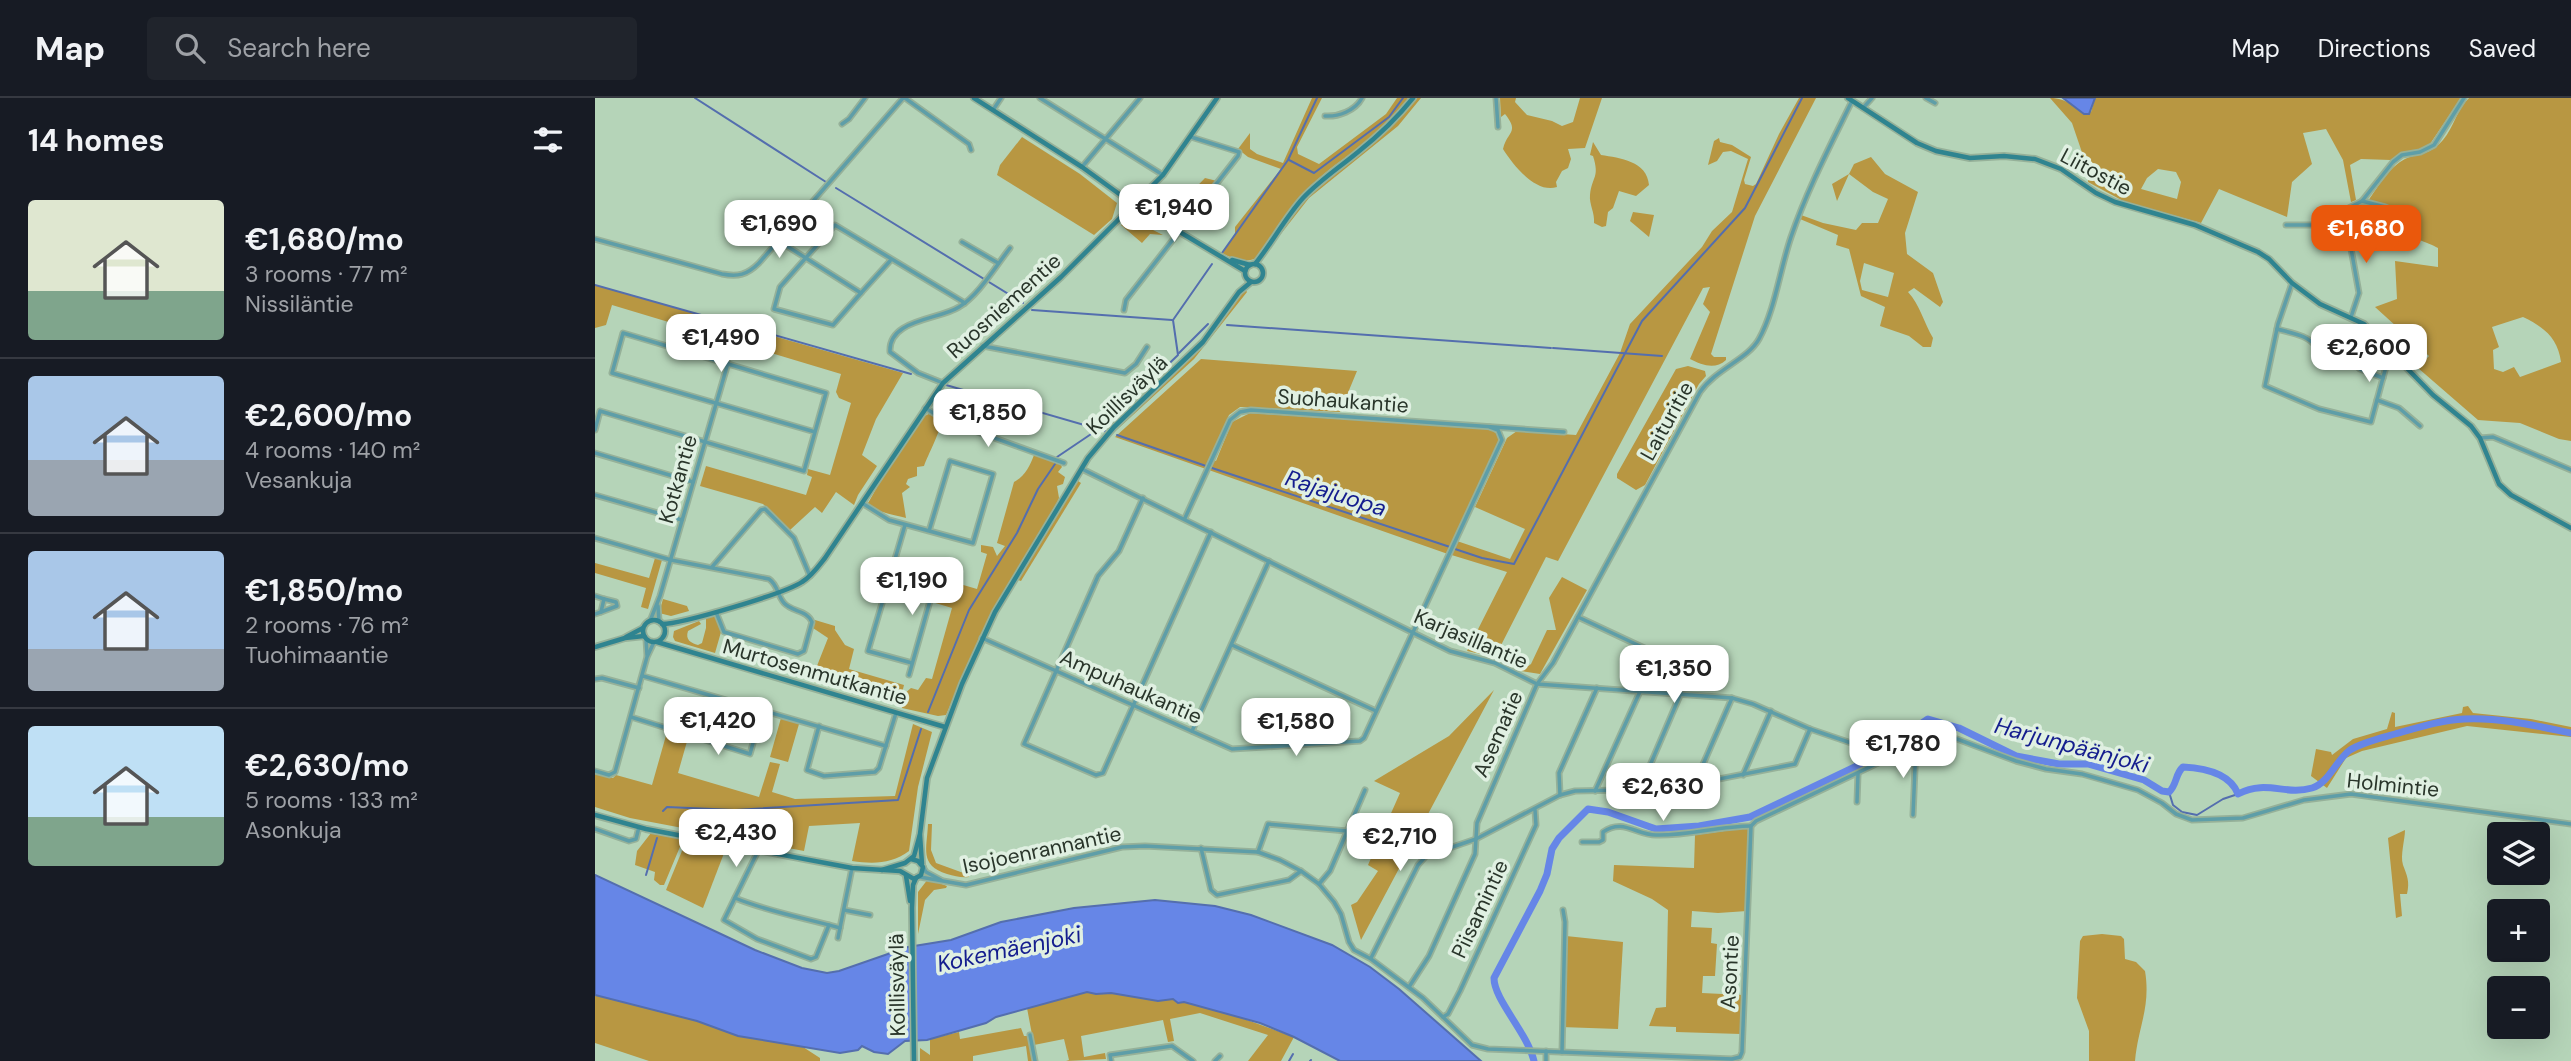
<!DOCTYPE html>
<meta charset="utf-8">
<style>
body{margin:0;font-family:"DM Sans",sans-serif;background:#20242c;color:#f1f3f6;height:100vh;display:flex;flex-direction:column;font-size:26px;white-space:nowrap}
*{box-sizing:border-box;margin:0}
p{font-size:23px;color:#9ea1a6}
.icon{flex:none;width:38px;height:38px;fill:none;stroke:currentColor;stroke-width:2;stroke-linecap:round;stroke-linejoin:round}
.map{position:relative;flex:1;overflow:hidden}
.side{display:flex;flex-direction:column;background:#171b24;width:595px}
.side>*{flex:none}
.fabs{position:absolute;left:1892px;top:724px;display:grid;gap:14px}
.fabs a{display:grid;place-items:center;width:63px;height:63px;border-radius:7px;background:#171b24;box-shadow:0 7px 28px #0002;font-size:35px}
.price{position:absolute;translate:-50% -60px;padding:0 16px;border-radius:14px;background:#fff;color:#222;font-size:23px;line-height:46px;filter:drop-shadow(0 2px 4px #0008)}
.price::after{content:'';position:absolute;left:50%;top:42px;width:21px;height:16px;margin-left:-10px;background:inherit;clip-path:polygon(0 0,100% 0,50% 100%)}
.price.current{background:#ea580c;color:#fff}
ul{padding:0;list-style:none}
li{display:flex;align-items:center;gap:21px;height:175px;padding:0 28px}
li+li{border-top:2px solid #363941}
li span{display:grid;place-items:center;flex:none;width:196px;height:140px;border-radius:7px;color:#555}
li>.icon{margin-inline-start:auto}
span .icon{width:84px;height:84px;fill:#fffc;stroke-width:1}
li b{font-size:30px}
h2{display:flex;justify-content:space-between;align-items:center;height:84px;padding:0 28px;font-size:30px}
header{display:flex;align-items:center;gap:42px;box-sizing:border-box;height:98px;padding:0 35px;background:#171b24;border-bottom:2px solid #363941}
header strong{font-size:33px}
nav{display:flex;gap:38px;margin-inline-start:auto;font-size:24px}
.search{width:490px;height:63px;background:#20242c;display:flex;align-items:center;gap:18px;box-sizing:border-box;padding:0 24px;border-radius:7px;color:#9ea1a6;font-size:26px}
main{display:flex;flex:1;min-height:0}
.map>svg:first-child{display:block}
.green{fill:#b89742;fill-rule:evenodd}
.water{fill:#6686e7;stroke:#546eae;stroke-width:2}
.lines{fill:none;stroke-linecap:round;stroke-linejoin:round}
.stream{stroke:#546eae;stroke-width:2}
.river{stroke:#6686e7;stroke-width:7}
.street-casing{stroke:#96b199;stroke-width:7}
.secondary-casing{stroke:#96b199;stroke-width:8}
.street{stroke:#5e9ea8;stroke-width:3.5}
.secondary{stroke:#2f8490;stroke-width:4.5}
.labels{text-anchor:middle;stroke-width:7;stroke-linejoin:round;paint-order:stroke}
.street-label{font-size:21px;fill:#29352a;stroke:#e0f0e2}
.water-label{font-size:23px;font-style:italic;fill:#141d8e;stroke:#e0f0e2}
</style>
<header>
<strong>Map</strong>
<div class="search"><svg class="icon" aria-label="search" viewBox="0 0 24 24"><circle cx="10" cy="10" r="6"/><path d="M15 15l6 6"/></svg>Search here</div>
<nav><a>Map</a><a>Directions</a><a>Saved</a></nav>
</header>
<main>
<section class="side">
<h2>14 homes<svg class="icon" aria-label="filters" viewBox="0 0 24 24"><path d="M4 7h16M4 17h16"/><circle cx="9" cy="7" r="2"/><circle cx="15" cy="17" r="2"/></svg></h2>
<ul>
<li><span style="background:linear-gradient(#dfe7d0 65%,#7fa58c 0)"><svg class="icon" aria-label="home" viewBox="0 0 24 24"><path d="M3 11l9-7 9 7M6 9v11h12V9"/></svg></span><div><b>€1,680/mo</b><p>3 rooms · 77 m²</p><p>Nissiläntie</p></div></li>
<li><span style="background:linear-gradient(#a9c7e8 60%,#9aa5b1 0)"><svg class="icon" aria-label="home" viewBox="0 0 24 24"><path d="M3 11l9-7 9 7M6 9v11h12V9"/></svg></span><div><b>€2,600/mo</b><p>4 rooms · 140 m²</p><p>Vesankuja</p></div></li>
<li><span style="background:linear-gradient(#a9c7e8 70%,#9aa5b1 0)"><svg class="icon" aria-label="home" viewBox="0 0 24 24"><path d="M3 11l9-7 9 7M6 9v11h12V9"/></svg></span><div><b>€1,850/mo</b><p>2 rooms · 76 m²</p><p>Tuohimaantie</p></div></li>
<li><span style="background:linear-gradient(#bfe0f5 65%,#7fa58c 0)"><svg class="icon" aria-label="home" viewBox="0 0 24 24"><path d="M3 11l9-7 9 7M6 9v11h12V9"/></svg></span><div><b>€2,630/mo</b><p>5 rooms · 133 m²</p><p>Asonkuja</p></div></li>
</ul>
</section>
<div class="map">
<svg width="1976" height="963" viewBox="0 0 1976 963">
<rect width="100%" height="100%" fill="#b5d4b8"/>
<g class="green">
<path d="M717,0H727L702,49L703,56L724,66L791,16L802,0H813C792,38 747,57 717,87C693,110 682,134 662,160C651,165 637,161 627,155L640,136V129L686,71L653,59L643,51L655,35V51L662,56L688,65Z"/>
<path d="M822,0H826L803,28L714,100L685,137C702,96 745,74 777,47C793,32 808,16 822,0Z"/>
<path d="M905,0H921L920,4L932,17L957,23L967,28L978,24L985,0H1007L990,50L973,51L976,61L973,70L967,73L961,84L962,89C941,96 918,67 908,51C912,33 925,35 910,16L906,19Z"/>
<path d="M1204,0H1221L1160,118L1116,256L1119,259H1131V262C1120,272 1107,267 1095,261L1115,214L1108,206L1115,189L1108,190L963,463L951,459L900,559L872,553L912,474L850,455L520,339L606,261L762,273L745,314L645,309L634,317L615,361L621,363L637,324L655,315L895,331L902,336L904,343L859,442L915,461L930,431L880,409L912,340L922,333L981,337L1025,255L1035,226L1107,149L1117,133L1137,114L1153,61L1136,53L1128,54L1122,63L1113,67L1119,43L1124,40L1125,44L1137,47L1156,59L1149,82L1150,86L1158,88L1161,86L1184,36Z"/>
<path d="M1455,0C1473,0 1478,10 1496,14L1500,0H1866L1835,46L1824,52L1806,55L1796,62L1766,61L1755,67L1761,102L1756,104L1748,62L1731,31L1708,35L1717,66L1697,84L1692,119L1624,91L1606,125L1530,104L1493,84L1494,75L1477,25ZM1563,71L1581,74L1586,84L1582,101L1546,91L1552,80Z"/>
<path d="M1874,0H1976V343L1964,341L1925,325L1883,322L1823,270L1834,258L1780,209L1802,201L1800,163L1843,169V150C1833,144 1813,141 1811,128C1810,120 1812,119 1807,112L1773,103C1783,89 1794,69 1810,61C1826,54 1834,58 1848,42C1859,29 1862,11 1874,0ZM1928,219C1949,229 1963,240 1966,264L1925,279L1919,269L1908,274L1899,271L1898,252L1904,249L1897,229Z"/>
<path d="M427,39L485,76L522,105L517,121L499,137L402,77L405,67Z"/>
<path d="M998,44L1006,57C1025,60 1052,63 1054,87L1041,98L1024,93L1018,110L1013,114L1011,128L1007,129L999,125C1000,115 994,106 995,97C997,78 1005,80 998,58L995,57Z"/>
<path d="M1276,59L1290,76L1323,94L1310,135L1312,156L1338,175L1348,204L1345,209L1319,190L1313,194C1325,207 1329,225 1338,240L1336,249H1328L1314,238L1285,228L1290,209L1266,198L1254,151L1241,147L1243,137L1205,121L1206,117L1228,125L1261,132L1267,125H1283L1293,101L1278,94L1254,76L1242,103L1237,86L1254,76L1259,66ZM1269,165L1299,175L1293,199L1267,192L1265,183Z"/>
<path d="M610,80L622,83L583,129L552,111L550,107L551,99L558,92L562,101L576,115Z"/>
<path d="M1038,114L1059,117L1054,139L1035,123Z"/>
<path d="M537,119L546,121L559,128L558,132L568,137L555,136L547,145L526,127Z"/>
<path d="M0,187L308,275L281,321L267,357L282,368L263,397L259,407L241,394L227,415L220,409L195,432L168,406L105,388L111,368L211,397L217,379L212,377L213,371L235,377L256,305L244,300L241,294L246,276L17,207L11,227L0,230Z"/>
<path d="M650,191L652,194L599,261L514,339L531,320L613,242Z"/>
<path d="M1093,268L1110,273L1111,278L1104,286L1050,387L1041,392L1022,380V376L1081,271Z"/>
<path d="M334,316L346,323C347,330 333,357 329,368L322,369V378L313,381L311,386L315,389L307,395L311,420C296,416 285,415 272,407C282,391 318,320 334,316Z"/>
<path d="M439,357L465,366L467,369L463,374L470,379L468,386L462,388L464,400L459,411L393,522L351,617L343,618L307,610L309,596L316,590L323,592L331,580L337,581L357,510L337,504L339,499L352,502L358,484L382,491L392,456L386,454V447L398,449L402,458L410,448L402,445L419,384C430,378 435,368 439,357Z"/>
<path d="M483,383L486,385L426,483L423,482Z"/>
<path d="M60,460L67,462L53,511L46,509L51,490L0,475V465L54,480Z"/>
<path d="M967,479L992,492L945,576L926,573L936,566L952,532H961L954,500Z"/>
<path d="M68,501L92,508L94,513L76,518L64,515Z"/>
<path d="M118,518L121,519L126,534L120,555L80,543L78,539L79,533L104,523L106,526L93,533C90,542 96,545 103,547L107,545L111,530V520Z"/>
<path d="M220,522L240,528V532L250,547L259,551L254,571L309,587L304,607L216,583L233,540L218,530Z"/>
<path d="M899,592L766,842L756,807L762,804L783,773L773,767L805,695L779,683L854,638Z"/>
<path d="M1873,608L1878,615L1936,621L1976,629V639L1872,628L1767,653L1751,660L1732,690L1716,678L1721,651L1736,654L1737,657L1758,641L1792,631L1797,614L1800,615V629L1867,615L1868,609Z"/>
<path d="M186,620L204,626L193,664L175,659Z"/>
<path d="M318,626L337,634L323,689L314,753C297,766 278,766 257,763L265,725L214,728L209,753L35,720L0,709V675L18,680L21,677L57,687L72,634L93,640L83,675L164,699L175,664L185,666L177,694L200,701L300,698Z"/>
<path d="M333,726H337L336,752L341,765L374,777V779C366,780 360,778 352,776C324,767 332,751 333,726Z"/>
<path d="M1151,730L1155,733L1152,813L1123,815L1097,813L1096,829L1117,830L1116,845L1122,846L1120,878H1108L1107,895L1148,897L1146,936L1081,934V929L1054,928L1061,910L1071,909L1073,812L1057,801L1018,783L1019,767L1099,770L1100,737Z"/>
<path d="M1810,732C1810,742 1805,757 1808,767C1812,778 1815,783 1812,796H1805L1807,818L1801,820L1793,740Z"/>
<path d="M56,735L87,741V744L69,787H65L59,782L60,774L40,767L42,753Z"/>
<path d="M95,742L131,750L108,810L71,792L91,743Z"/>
<path d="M333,781L352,788L351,790L339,792L330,802L323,836V794Z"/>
<path d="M1507,836L1526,838L1529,841L1530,861L1541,864L1550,873C1556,909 1543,929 1540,963H1494V933L1482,900L1485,843L1488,838Z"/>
<path d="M971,838L1028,844L1023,931L966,929Z"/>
<path d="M492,894L501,896L516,895L563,903L578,901L630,914L699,939L686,963H653L673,937L605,915L575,921L579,943L573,944L568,922L486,938L489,959L510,955L511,961L471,963L474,962L469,941L439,947L432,910Z"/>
<path d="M0,896L102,923L143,938L208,949L225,960V963H54L0,945Z"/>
<path d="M426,930L429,938H434L439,963H433L431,948L378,958V963H325V950L335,957V941L364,934L365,941Z"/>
</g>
<g class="water">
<path d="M1468,0H1500L1494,16H1489Z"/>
<path d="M0,777L160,852L207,870L232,875L244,873L313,849L356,842L406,824L479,810L560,802L620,808L656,817L737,847L775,869L804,891L886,963H745L699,939L665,925L589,904L583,905L578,901L563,903L516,895L501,896L492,894L401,919L391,925L332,942L310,943L293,956L279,954L267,948L263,952L245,955L143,938L102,923L0,897Z"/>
</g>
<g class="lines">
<g class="stream">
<path d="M100,0L231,84"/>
<path d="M694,62L719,75L794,19L808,0"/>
<path d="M241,90L428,205"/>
<path d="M627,155L693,62L722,0"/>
<path d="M0,187L138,226"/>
<path d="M437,212L577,222"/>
<path d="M632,227L956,250"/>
<path d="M151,229L316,276"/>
<path d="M958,250L1067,258"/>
<path d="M584,255L613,226"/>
<path d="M351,287L510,333"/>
<path d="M350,314L363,291"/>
<path d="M522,337L611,368"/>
<path d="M462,359L511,326L583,257L578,222L617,166"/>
<path d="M617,370L855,449"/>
<path d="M860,451L887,460L919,466L1047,223L1150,110L1207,0"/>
<path d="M333,614L374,512L422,435L443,391L460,366"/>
<path d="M1574,694L1578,707L1587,714L1602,717L1628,701L1643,696"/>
<path d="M68,713L72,709L140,712L303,702L326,631"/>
<path d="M51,777L62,740"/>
<path d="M694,963L698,956"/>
<path d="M715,963L716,962"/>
</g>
<path class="river" d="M939,963C932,934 899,902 899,880L945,793L952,776L957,751L964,740L993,711L1013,714L1061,731L1104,728L1155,719L1268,665L1333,621L1364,630L1421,658L1464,666H1493L1549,682L1567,693L1574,694C1582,687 1580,676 1588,669C1608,670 1635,675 1643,696C1672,681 1690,698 1717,690C1734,685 1741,662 1755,652C1768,644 1786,640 1800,636C1822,630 1846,622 1869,621C1904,619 1942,628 1976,635"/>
<g class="street-casing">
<g id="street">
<path d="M310,0L374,46L376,52"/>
<path d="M445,0L568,77"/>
<path d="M901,0L903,29"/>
<path d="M1331,0L1340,5"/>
<path d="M1268,10L1277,0"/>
<path d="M398,12L406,0"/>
<path d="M730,18C743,19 760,13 767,0"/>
<path d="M247,26L254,21L270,0"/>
<path d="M487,69L545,0"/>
<path d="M1767,103L1798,64L1807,57L1825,54L1839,47L1869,0"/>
<path d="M1746,116L1753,134L1764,195L1756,219"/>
<path d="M1691,127H1721L1767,103L1790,109L1807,117"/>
<path d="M0,141L127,176C143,179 152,177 164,165L308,0"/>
<path d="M184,143L266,195L295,163"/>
<path d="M367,144L403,165"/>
<path d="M1697,185L1683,226L1670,288L1724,311L1776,324L1795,254"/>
<path d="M266,195L238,227L179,211L185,189L240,127L370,205"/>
<path d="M529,212L531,202L643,58L644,54L596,39"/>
<path d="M1682,231C1696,235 1714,237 1722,250"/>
<path d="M388,248L530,275L541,266L552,249"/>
<path d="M1750,258L1765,271L1788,280"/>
<path d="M348,285L323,275L295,254C293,221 344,222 364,209C383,198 401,168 415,150"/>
<path d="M1782,302L1804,310L1825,328"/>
<path d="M330,310L352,323L469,365"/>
<path d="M0,332L5,313L209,373L231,295L28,235L17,275L220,334"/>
<path d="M1885,340L1898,339L1976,372"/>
<path d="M0,355L98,384"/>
<path d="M487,371L855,553L900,565L942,586L1137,600L1158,606L1215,631L1265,648L1275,652L1283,665"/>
<path d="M0,397L87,422"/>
<path d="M548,400L524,453L503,478L429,646L501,677L508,675L616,434"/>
<path d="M267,405L294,422L378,445L398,376L355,363L334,433"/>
<path d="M590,420L635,322L645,314L656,312L969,334"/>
<path d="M310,427L273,553L317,565"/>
<path d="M0,440L76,462L174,481C183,487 182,497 189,505C197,514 212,512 217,524L209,553L203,556L129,534L121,514"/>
<path d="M117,469L166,412L170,411L199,440L215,478"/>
<path d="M292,488L334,500L335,503L314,577"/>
<path d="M0,498L9,501L6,514L0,516"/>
<path d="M63,508L64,524"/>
<path d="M6,514L22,508L21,504L9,501"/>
<path d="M983,519L1062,556L1000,693"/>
<path d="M55,523L65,498L133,265"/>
<path d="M387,540L637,651L765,643L769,640L907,342L903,332L895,329"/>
<path d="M51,541L52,557"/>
<path d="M637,547L781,613"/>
<path d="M48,578L291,648"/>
<path d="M0,581L7,580L44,590"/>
<path d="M36,619L155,656L167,612"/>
<path d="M224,628L212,672L229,678L280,674L284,670L301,615"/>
<path d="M597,633L674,463"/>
<path d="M0,673L14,677L20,674L52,559L59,544"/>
<path d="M1148,677L1176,613"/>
<path d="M1099,687L1137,600"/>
<path d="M1044,693L1086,595"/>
<path d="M965,697L964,675L1002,590"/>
<path d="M1262,704L1263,676"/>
<path d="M1318,717L1321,647"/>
<path d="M0,731L34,743L41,741L44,729"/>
<path d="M987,744H1004L1008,742V734C1028,720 1041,737 1061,737C1093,738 1124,728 1156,728"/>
<path d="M606,750L616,792L622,797L694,782L706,773"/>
<path d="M163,753L129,822L162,841L216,861L221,859L234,827"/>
<path d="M663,754L673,726L752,733"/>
<path d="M328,769L331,774L346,782"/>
<path d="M325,779L371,787L527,749L550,748L663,754L685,762L706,773L724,786L739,804L746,816L754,844L759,852L776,861L828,900L877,947L893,951L1137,961L1145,959L1147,954L1156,728L1161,723L1321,647L1349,640L1362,641L1421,663L1451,671L1487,676L1543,692L1567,705L1581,716L1597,722L1648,720L1709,702L1756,696L1976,726"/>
<path d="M724,786L735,773L770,692"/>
<path d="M140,800C174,814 210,820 245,830"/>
<path d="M249,812L275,817"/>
<path d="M243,840L257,770"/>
<path d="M776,860L823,767L831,758L881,741L965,697L980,693L1073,691L1200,666L1215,631"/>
<path d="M814,889L834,858L880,756L882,725L942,586L958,565L1105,294C1121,271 1153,261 1164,241C1180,212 1185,171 1196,139C1212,92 1235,48 1257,3"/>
<path d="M848,919L853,916L865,893L941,727L940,712"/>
<path d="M435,937L440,963"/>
<path d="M967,954L970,824L968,812"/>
<path d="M516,963L515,957L577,948L598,963"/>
<path d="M620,963L625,958"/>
<path d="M951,963V953"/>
</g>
</g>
<g class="secondary-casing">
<g id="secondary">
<path d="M379,0L487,69L538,106L650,173"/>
<path d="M1253,0L1322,45L1341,53L1375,60L1409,58L1440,61L1466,71L1501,95L1520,104L1600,127L1663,154L1674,161L1697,185L1725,206L1769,226L1838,297L1876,328L1885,340L1904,386L1916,397L1976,430"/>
<path d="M637,162L655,167"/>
<circle cx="659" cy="175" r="9"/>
<path d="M660,166C677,145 690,120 708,100C725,82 745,69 763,54C783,38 802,20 818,0"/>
<circle cx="59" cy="533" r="11"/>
<path d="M67,526C87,526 191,495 207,484C217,478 223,469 230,460L348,285L466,179L568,77L622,0"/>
<path d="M31,539L48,530"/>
<path d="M62,544L350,629"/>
<path d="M0,549L30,540L49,538"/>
<path d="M0,717L51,731L257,770L305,773L319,781L326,777L328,769L323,763L316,761"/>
<path d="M325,737L327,766"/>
<path d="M287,772L310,765L319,758L325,736L332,680L367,586L400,514L493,360L519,329L608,244L644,194L656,184"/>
<path d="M311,778L315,803"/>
<path d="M319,963L317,810L318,787L321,780"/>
</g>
</g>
<use href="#street" class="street"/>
<use href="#secondary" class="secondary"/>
</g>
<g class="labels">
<g class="street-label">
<text transform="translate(1501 74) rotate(28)" y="7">Liitostie</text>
<text transform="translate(409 208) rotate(-42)" y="7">Ruosniementie</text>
<text transform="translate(532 297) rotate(-44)" y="7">Koillisväylä</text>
<text transform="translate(748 303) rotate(4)" y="7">Suohaukantie</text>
<text transform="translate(1072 323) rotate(-61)" y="7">Laituritie</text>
<text transform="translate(83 381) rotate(-74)" y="7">Kotkantie</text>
<text transform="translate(876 541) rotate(23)" y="7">Karjasillantie</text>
<text transform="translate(220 574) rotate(16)" y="7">Murtosenmutkantie</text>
<text transform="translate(536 589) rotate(24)" y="7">Ampuhaukantie</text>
<text transform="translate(903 636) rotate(-66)" y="7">Asematie</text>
<text transform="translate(1798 687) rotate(6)" y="7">Holmintie</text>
<text transform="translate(447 752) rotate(-12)" y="7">Isojoenrannantie</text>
<text transform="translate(885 811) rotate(-65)" y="7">Piisamintie</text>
<text transform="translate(1135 874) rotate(-87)" y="7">Asontie</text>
<text transform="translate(302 887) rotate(-91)" y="7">Koillisväylä</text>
</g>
<g class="water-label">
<text transform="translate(741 395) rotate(18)" y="8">Rajajuopa</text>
<text transform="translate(1477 647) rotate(15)" y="8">Harjunpäänjoki</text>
<text transform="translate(414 851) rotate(-12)" y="8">Kokemäenjoki</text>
</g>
</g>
</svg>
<div class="fabs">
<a><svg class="icon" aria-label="layers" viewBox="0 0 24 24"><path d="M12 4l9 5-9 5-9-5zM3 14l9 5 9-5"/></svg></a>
<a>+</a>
<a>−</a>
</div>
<b class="price" style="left:579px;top:146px">€1,940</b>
<b class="price" style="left:184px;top:162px">€1,690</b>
<b class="price current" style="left:1771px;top:167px">€1,680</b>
<b class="price" style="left:126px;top:276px">€1,490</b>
<b class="price" style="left:1774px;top:286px">€2,600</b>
<b class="price" style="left:393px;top:351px">€1,850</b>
<b class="price" style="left:317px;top:519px">€1,190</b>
<b class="price" style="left:1079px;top:607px">€1,350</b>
<b class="price" style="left:123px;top:659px">€1,420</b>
<b class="price" style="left:701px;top:660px">€1,580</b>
<b class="price" style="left:1308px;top:682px">€1,780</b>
<b class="price" style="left:1068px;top:725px">€2,630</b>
<b class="price" style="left:141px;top:771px">€2,430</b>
<b class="price" style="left:805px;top:775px">€2,710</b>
</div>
</main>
